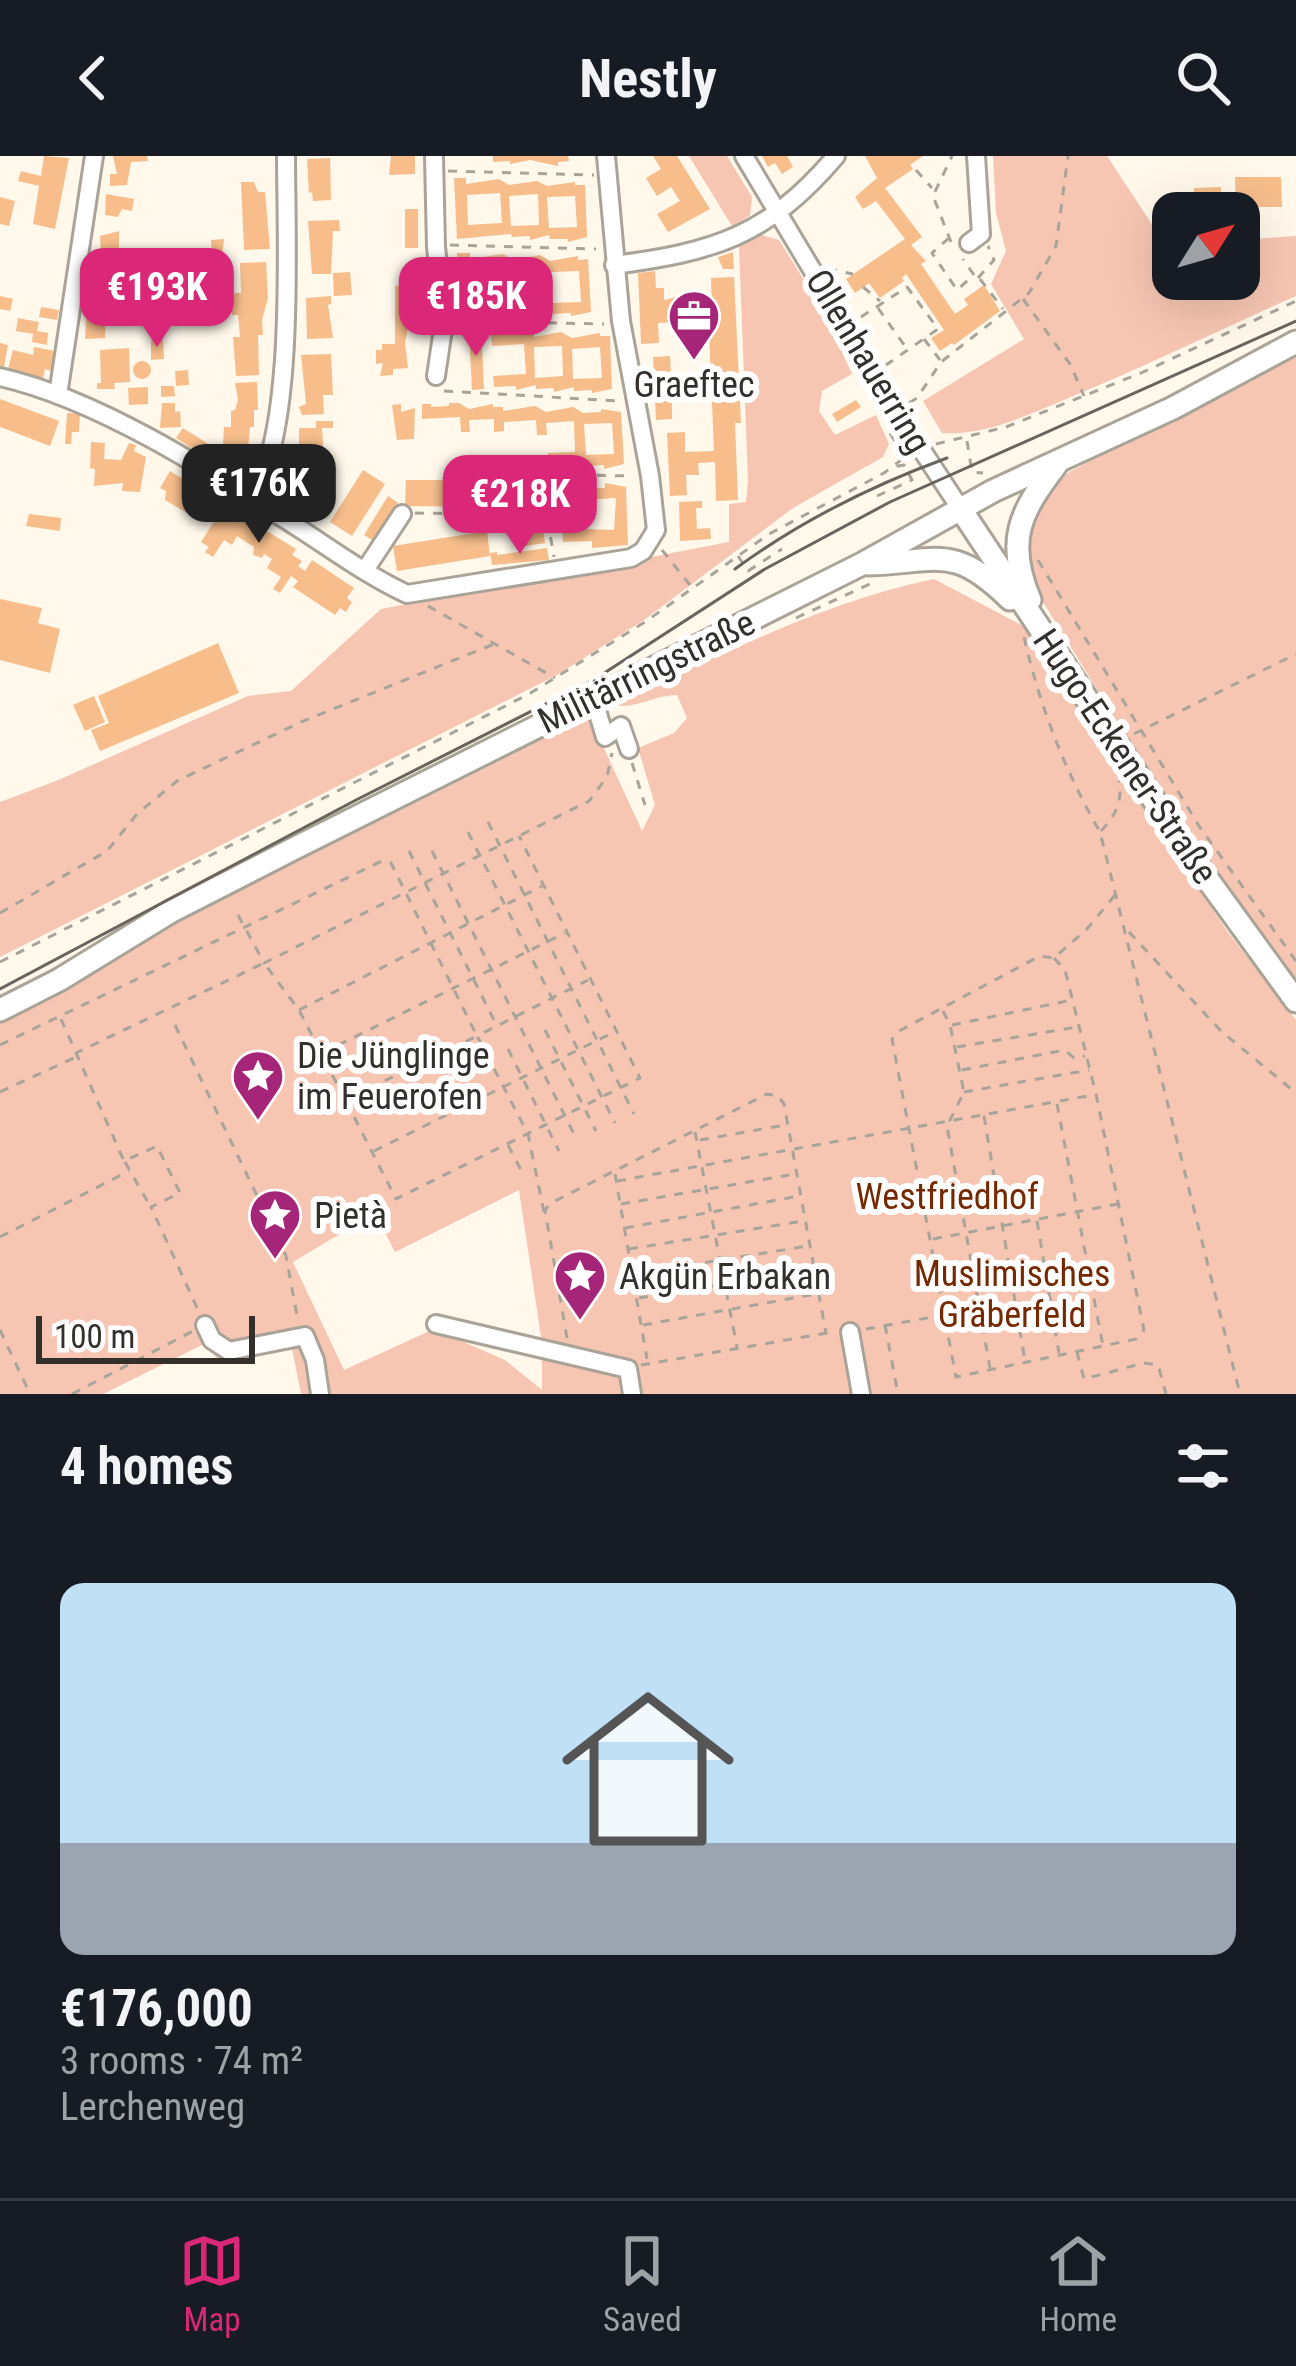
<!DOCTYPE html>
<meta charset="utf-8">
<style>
body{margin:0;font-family:"Roboto Condensed",sans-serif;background:#242831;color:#f1f3f6;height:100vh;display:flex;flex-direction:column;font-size:45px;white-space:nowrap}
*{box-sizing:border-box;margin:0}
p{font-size:39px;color:#9ea1a6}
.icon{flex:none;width:66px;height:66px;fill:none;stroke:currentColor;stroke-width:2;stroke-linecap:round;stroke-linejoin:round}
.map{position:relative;height:1238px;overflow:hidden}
.details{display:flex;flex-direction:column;background:#171b24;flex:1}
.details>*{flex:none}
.needle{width:78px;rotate:53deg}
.tools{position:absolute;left:1152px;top:36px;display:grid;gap:24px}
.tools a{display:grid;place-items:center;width:108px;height:108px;border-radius:24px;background:#171b24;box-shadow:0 12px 48px #0002;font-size:60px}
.scale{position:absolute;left:36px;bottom:30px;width:219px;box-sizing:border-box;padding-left:12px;border:6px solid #33302c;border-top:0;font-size:33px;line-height:42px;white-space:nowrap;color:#33302c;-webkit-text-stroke:9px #fff;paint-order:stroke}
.price{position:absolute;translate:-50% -102px;padding:0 27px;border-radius:24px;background:#db2777;color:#fff;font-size:39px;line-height:78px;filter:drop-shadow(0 3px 6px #0008)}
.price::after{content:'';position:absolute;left:50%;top:72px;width:36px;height:27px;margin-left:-18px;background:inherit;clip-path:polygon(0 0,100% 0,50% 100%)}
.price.on{background:#222;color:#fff}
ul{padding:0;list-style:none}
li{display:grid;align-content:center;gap:24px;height:636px;padding:0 60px}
li span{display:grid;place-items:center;height:372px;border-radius:24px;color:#555}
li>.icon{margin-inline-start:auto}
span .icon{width:216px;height:216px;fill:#fffc;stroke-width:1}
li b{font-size:51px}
h2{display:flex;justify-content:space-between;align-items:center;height:144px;padding:0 60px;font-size:51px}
header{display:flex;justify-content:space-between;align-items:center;height:156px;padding:0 60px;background:#171b24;font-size:54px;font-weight:700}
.menu{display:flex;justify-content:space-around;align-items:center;height:168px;border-top:3px solid #363941;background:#171b24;font-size:33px;color:#9ea1a6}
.menu a{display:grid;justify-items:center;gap:6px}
.menu .on{color:#db2777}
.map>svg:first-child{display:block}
.green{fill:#f6c6b2;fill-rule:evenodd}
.building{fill:#f7be8c;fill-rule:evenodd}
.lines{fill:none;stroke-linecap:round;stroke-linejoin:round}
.minor-casing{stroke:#aaa397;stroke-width:22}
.major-casing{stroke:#aaa397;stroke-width:27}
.path{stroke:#a9a49a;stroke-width:3;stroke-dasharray:9 9;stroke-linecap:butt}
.minor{stroke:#fff;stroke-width:16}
.major{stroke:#fff;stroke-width:21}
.tram{stroke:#69655e;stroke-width:3}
.labels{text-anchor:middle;stroke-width:12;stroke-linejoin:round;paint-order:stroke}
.street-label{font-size:36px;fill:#33302c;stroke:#fff}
.poi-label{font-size:36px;fill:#33302c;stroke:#fff;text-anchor:start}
.park-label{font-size:36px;fill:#762900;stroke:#fff}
</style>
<header><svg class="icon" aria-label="back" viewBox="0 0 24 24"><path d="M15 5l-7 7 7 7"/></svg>Nestly<svg class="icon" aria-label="search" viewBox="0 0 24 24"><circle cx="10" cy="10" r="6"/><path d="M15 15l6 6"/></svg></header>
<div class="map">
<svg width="1296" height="1238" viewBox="0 0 1296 1238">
<rect width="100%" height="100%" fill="#fff8eb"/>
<g class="green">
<path d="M689,0H727L752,41L750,60L732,70Z"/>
<path d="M993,0H1107L1163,85H1173V123H1239V84L1296,80V140C1219,174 1144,211 1066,243C1027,259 986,280 942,277L923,245L1024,183L991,128L1006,95L996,57Z"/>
<path d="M762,79L779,84L822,153L852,218L822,235L819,255L835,279L876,259L889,288L883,301L793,352L644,464L557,519L0,801V646L56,625L248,540L291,535L381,453L729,386V348L746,346L748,325L739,90Z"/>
<path d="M1296,198V830L1191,685L1038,438C1016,379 1022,357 1069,316Z"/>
<path d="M934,423L1023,470L1227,775L1296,864V1238H301L291,1187L216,1202L208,1186L103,1238H0V864L166,767L583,555L591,564L642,675L655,649L638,592L674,577L687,562L677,539C655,539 641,551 618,550L630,540C729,496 827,445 934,423ZM519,1034L542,1187V1234L505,1204L434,1173L344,1214L293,1106L375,1057L395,1096Z"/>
</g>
<g class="building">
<path d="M44,0L69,2L55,73L33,68L39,30L18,25L21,15L41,20Z"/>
<path d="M113,0H147L148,5L131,6L127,29L110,30V18H117Z"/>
<path d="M391,0H415V18L389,19Z"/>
<path d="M493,0H568L569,5L558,6V10L530,4L510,8V5L493,6Z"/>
<path d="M653,0H677L710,53L668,76L657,58L680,45L671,31L657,40L646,22L661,13Z"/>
<path d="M762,0H787L793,11L782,18L775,7L768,11Z"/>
<path d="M865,0H923L910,9L913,13L885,32L922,81L911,89L926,105L921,108L955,158L968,149L964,143L984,129L1000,155L954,189L952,187L940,195L931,182L944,174L906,118L902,122L904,125L880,142L869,127L855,137L846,123L905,83L876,45L863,53L855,41L877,22Z"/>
<path d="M330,2L331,44L313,45L312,36L309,37L307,3Z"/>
<path d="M1235,21H1281L1282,51H1236Z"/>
<path d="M454,22H466V28L499,23L509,29L537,25L547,30L575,26V29H585L587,81L568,86V83H550L549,79L530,84V80L512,81L511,78L457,83ZM500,37L502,67L468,69L467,39ZM538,38L539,69L511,70L509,40ZM575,40L577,71L549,72L547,41Z"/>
<path d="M241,26H254L258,36H265L270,93L244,94Z"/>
<path d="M1221,31V57H1194V32Z"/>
<path d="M106,38L134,43L132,55L122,53L118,61L105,59Z"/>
<path d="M0,41L15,45L9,70L0,68Z"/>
<rect x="405" y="53" width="13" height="39"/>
<path d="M339,64L340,75H333L331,118H312L308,65Z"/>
<path d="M119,75V93L135,92L136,105L120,106V97L101,98L100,80Z"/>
<path d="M224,83L220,121L206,122L205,102L212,101L211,84Z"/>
<path d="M733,96L734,113H723L718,101Z"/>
<path d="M457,97H470V103L503,98L513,104L540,99L550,105L578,100V104L588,103L591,156L571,160V157L553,158V154L533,159L515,153L505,154V158H495V154L460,159ZM504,112L505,143L472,144L470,114ZM541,113L543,144L514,146L513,115ZM579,115L581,146L552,147L551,116Z"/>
<path d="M149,104H162L164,130H149Z"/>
<path d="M266,106L268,142L262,164L263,179H258L259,219L236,220L233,181H240L238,159H232L231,147L235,137H241L240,107Z"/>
<path d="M125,112L126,131L117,132L118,143H113V151L106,154L105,182L85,183L88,126H95L94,114Z"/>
<path d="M655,115L656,132H664V144L680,140L681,166L658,167L659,187L641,188L638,117Z"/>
<path d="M350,116L352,139L334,140L333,117Z"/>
<path d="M734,121L741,267H735L738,344L716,345L715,306L698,307L699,319H686L687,339L670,340L667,277L685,276V296L714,295L708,153H712L711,122Z"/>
<path d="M423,128L425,156L411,157L405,187L408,212L393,213V219L380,220L383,207L376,208V194H382V188H395V130Z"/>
<path d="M0,140L13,143L10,155L0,153Z"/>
<path d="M331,140V148L328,149L333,182L307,183L306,142Z"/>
<path d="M41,151L59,154L57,164L39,161Z"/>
<path d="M18,162L39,166L37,175L48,177L47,189L32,186L33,178L16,175Z"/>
<path d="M481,172L484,233L472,234L469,173Z"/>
<path d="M523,174L534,177V181L561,176L572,182L600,177V180H610L612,233L592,237V234L574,235V231L554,236V232L536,233V229L516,234V230L494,231L493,220L526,218L525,204L524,188L492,190L491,179ZM562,190L563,220L535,222L534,191ZM600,191L602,222L573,223L572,193Z"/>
<path d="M163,184L164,203L151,204V185Z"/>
<path d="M0,187L8,189L4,211L0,210Z"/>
<path d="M34,191L55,195L51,215L45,213L43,223L8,213L13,194L33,199Z"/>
<path d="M129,192L130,226L114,227L115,233H97V227H101L100,194Z"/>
<path d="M331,198L333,239H323L324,258L302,259L299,251L306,248L301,199Z"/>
<path d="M670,200L671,220H683L684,242L672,243V263L656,264L653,201Z"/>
<circle cx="142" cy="214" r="9"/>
<path d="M188,214L189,229L176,230L175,215Z"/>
<path d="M257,226L258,254H254V271H250L247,304L222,305L224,271H231V255L235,254L238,244L235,227Z"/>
<path d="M161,230H174L175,240L161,241Z"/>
<path d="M148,231V248L129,249L128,232Z"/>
<path d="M0,243L59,265L50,290L0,271Z"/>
<path d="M856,244L861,251L837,266L832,258Z"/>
<path d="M162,247H175V256L180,255L181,271L160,272Z"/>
<path d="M449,247H459L469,253L493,248V251H503V255L535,250L546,256L573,251L583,257L601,256V253L621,256L624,308L604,313V309L586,310V307H575L576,311L548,308V297L575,296L574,265L546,267L547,279H537L536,264L504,266V275L494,276V263L469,264L470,276H461L460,261L422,263V248H431V251L449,250ZM612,267L614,298L586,299L584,268Z"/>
<path d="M401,248V256L415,252L414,283L397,284L392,249Z"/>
<path d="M67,257L80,258L79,276H72L71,288H65Z"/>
<path d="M316,265H333V272H322L324,301H312V308L296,334L317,347L307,364L291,354L294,350L277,336L290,313L289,301H296V293H299V272H316Z"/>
<path d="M183,272L210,289L204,300L176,282Z"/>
<path d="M91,286L105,287L104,303L121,304L129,287L136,289L134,295L146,301L140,336L122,335L123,327L94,330L95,313L90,312Z"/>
<path d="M533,309L545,387L519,391L507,313Z"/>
<path d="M363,314L385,328L352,380L330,366Z"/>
<path d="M170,315L296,393L292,399L302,405L298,410L305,415L312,404L354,432L347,442L352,446L346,456L340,452L335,459L293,431L298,425L291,420L280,437L273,433L281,421L267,412L272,403L264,398L262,402L253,399L254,391L237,380L232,389L224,384L213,401L205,396L209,391L201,386L215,364L191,350L187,357L165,344L166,335L160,332Z"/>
<path d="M406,324H484V351L405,350Z"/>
<path d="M605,327L626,331L628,389L592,392V385L563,386L562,373L571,372L570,345H559L558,334L605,332ZM616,342L614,374L584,373L583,344Z"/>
<path d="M388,340L398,347L374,385L364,379Z"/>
<path d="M702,345V352H696L697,373L710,372L711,383L680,385L679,346Z"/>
<path d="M29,358L61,362L60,375L26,370Z"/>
<path d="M487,375L490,400L397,415L393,390Z"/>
<path d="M547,392L549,404L492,409L490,397L497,396V399Z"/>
<path d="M0,443L42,452L38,467L60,473L50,517L0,504Z"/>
<path d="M218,487L239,537L100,595L91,574L109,567L98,540Z"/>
<path d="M94,540L105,566L85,575L73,549Z"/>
</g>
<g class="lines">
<g class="minor-casing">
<g id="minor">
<path d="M434,0L436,91L444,166L436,220"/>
<path d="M744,0L902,264L960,352"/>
<path d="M969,87L981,78L976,0"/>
<path d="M614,109C714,96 768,80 836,0"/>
<path d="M0,221C98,243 211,316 297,371C333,394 368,420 407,438L631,402L643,395L656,374L650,320L621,165L606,0"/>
<path d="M58,239L94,0"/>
<path d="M252,342C296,276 286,83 286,0"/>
<path d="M365,414L402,358"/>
<path d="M593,541L605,581L621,570L629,593"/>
<path d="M436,1168L628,1213L632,1238"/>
<path d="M205,1169L212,1184L229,1195L305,1180L315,1204L320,1238"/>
<path d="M850,1176L861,1238"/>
</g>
</g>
<g class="major-casing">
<g id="major">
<path d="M960,352L1195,706L1296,845"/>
<path d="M869,408C938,406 953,387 1010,443"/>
<path d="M1030,444C1005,385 1020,356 1056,309"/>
<path d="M0,854L59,824L170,756L295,692L862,408L993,335L1173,252L1296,186"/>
</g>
</g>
<g class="path">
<path d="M916,14L932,32"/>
<path d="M448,15L594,19"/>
<path d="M949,82L932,97L957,134L974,119L963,103"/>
<path d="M951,86L933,40L952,0"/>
<path d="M450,89L596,93"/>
<path d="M828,113L853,118"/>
<path d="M978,122L994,104L988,90"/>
<path d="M980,123L1003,153"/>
<path d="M863,131L880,145"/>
<path d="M1023,143L1070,208L1084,240"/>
<path d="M878,152L907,193"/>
<path d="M861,161L907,131L938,173L886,209"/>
<path d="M458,165L604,168"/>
<path d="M924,183L940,204"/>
<path d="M444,235L620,245"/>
<path d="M909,247L917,242L941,206L1029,137L1056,90L1068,0"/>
<path d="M890,277L904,300"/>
<path d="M967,285L972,316L983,317"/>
<path d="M936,288L1006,271L1141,217L1296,145"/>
<path d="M538,310L554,401"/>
<path d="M579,319L631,320"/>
<path d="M877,340L912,324L904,309L891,311"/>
<path d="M415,357L479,358"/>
<path d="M662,394L690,429"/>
<path d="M738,400L748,415L782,393"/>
<path d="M1038,404L1199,670L1296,805"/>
<path d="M428,450L555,522"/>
<path d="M796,462L874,426"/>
<path d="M1024,481C1040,551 1064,613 1100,676L1240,1238"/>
<path d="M1134,578L1296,498"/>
<path d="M632,607L645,649"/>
<path d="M488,666L634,958"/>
<path d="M1101,675C1115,660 1123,646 1119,625"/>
<path d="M468,676L615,967"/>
<path d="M409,695L496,868"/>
<path d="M432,695L577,984"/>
<path d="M0,757L107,695L137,658L177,625L301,566L494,488"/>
<path d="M238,759L264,807L589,645L607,621L612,597"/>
<path d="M1129,776L1221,875L1296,937"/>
<path d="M1054,802L1065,814L1096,938L1144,1174L1136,1183L956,1221L892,883L899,875L1040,800L1054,802L1087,773L1115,739"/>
<path d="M0,806L529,538L645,466L769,378L884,317L905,301"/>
<path d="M299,854L542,730"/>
<path d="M943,855L950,869L964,936L947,970L990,1212"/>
<path d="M61,863L124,1005L157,990L180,1037L151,1051L199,1156"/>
<path d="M175,869L286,1100L298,1165"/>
<path d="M952,869L1072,844"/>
<path d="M545,874L596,975"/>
<path d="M0,889L382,705L391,707L477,880L345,944L299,854L264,807L76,897"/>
<path d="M957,891L1077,871"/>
<path d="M508,893L559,995"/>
<path d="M322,897L565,777"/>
<path d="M962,914L1065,894L1074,902L1085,900"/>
<path d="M0,936L76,901"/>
<path d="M964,936L1089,914"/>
<path d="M346,945L396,1043L640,922L519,680"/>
<path d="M1057,948L1103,1190"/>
<path d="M984,960L1025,1205"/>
<path d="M695,976L737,1191"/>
<path d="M700,984L785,969"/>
<path d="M508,989L521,1014"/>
<path d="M374,995L616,875"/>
<path d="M125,1006L150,1050"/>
<path d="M615,1018L647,1203"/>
<path d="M617,1025L1093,939"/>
<path d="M621,1048L795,1018"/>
<path d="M544,1056L528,978L477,880L588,824"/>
<path d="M1037,1065L1059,1197"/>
<path d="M625,1072L799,1040"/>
<path d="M0,1081L129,1015"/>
<path d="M933,1083L1118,1048"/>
<path d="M629,1093L803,1065"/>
<path d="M634,1118L808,1090"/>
<path d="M639,1142L813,1114"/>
<path d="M643,1169L816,1138"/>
<path d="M885,1169L898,1238"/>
<path d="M866,1173L944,1159"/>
<path d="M0,1174L30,1238"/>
<path d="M567,1182L545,1054L551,1047L767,938L778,940L784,948L826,1177"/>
<path d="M1077,1196L1084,1223L1144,1207L1158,1209L1166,1238"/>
<path d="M641,1209L833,1176"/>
<path d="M72,1238L193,1175"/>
</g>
<use href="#minor" class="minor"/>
<use href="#major" class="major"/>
<g class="tram">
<path d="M735,413C799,366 873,329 947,302"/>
<path d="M0,833L356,644L595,523L765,413L890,346L1296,165"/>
</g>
</g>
<defs>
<g id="office-pin" transform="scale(2.7)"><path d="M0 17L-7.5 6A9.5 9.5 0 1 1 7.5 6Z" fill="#a52678" stroke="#fff"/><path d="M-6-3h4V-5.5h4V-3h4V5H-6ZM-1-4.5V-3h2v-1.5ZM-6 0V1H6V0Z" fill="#fff"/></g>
<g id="sight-pin" transform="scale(2.7)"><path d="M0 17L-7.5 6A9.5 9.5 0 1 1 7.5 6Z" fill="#a52678" stroke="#fff"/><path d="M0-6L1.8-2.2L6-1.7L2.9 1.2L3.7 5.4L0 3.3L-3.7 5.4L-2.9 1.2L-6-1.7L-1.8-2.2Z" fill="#fff"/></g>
</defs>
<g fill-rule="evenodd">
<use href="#office-pin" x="694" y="160"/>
<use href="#sight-pin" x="258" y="920"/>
<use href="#sight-pin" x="275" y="1059"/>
<use href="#sight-pin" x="580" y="1120"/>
</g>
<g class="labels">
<g class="street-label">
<text transform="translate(869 205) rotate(59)" y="13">Ollenhauerring</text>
<text transform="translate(646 515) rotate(-26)" y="13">Militärringstraße</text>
<text transform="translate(1126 600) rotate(56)" y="13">Hugo-Eckener-Straße</text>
</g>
<g class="poi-label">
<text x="694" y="241" text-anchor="middle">Graeftec</text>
<text x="297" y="912">Die Jünglinge<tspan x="297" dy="41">im Feuerofen</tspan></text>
<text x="314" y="1072">Pietà</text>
<text x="619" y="1133">Akgün Erbakan</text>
</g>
<g class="park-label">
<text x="947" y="1053">Westfriedhof</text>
<text x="1012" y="1130">Muslimisches<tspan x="1012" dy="41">Gräberfeld</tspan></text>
</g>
</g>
</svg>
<div class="tools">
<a><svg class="needle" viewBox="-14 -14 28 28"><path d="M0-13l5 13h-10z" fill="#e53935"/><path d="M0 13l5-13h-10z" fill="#9ea1a6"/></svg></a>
</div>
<div class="scale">100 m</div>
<b class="price" style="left:157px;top:194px">€193K</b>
<b class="price" style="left:476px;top:203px">€185K</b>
<b class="price on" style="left:259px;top:390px">€176K</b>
<b class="price" style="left:520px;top:401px">€218K</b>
</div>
<section class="details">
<h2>4 homes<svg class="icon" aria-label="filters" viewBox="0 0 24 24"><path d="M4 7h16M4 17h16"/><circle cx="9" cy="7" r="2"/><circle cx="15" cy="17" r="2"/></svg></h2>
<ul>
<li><span style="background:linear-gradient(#bfe0f5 70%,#9aa5b1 0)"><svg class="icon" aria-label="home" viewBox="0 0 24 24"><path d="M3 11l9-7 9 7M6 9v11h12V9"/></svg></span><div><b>€176,000</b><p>3 rooms · 74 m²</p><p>Lerchenweg</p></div></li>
</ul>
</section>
<nav class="menu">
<a class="on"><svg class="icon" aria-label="map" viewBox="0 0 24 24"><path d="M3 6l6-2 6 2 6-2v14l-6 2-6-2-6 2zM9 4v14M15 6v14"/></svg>Map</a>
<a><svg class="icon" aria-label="saved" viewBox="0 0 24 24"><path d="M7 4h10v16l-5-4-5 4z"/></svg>Saved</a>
<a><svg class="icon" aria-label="home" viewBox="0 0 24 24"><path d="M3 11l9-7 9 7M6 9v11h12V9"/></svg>Home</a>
</nav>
